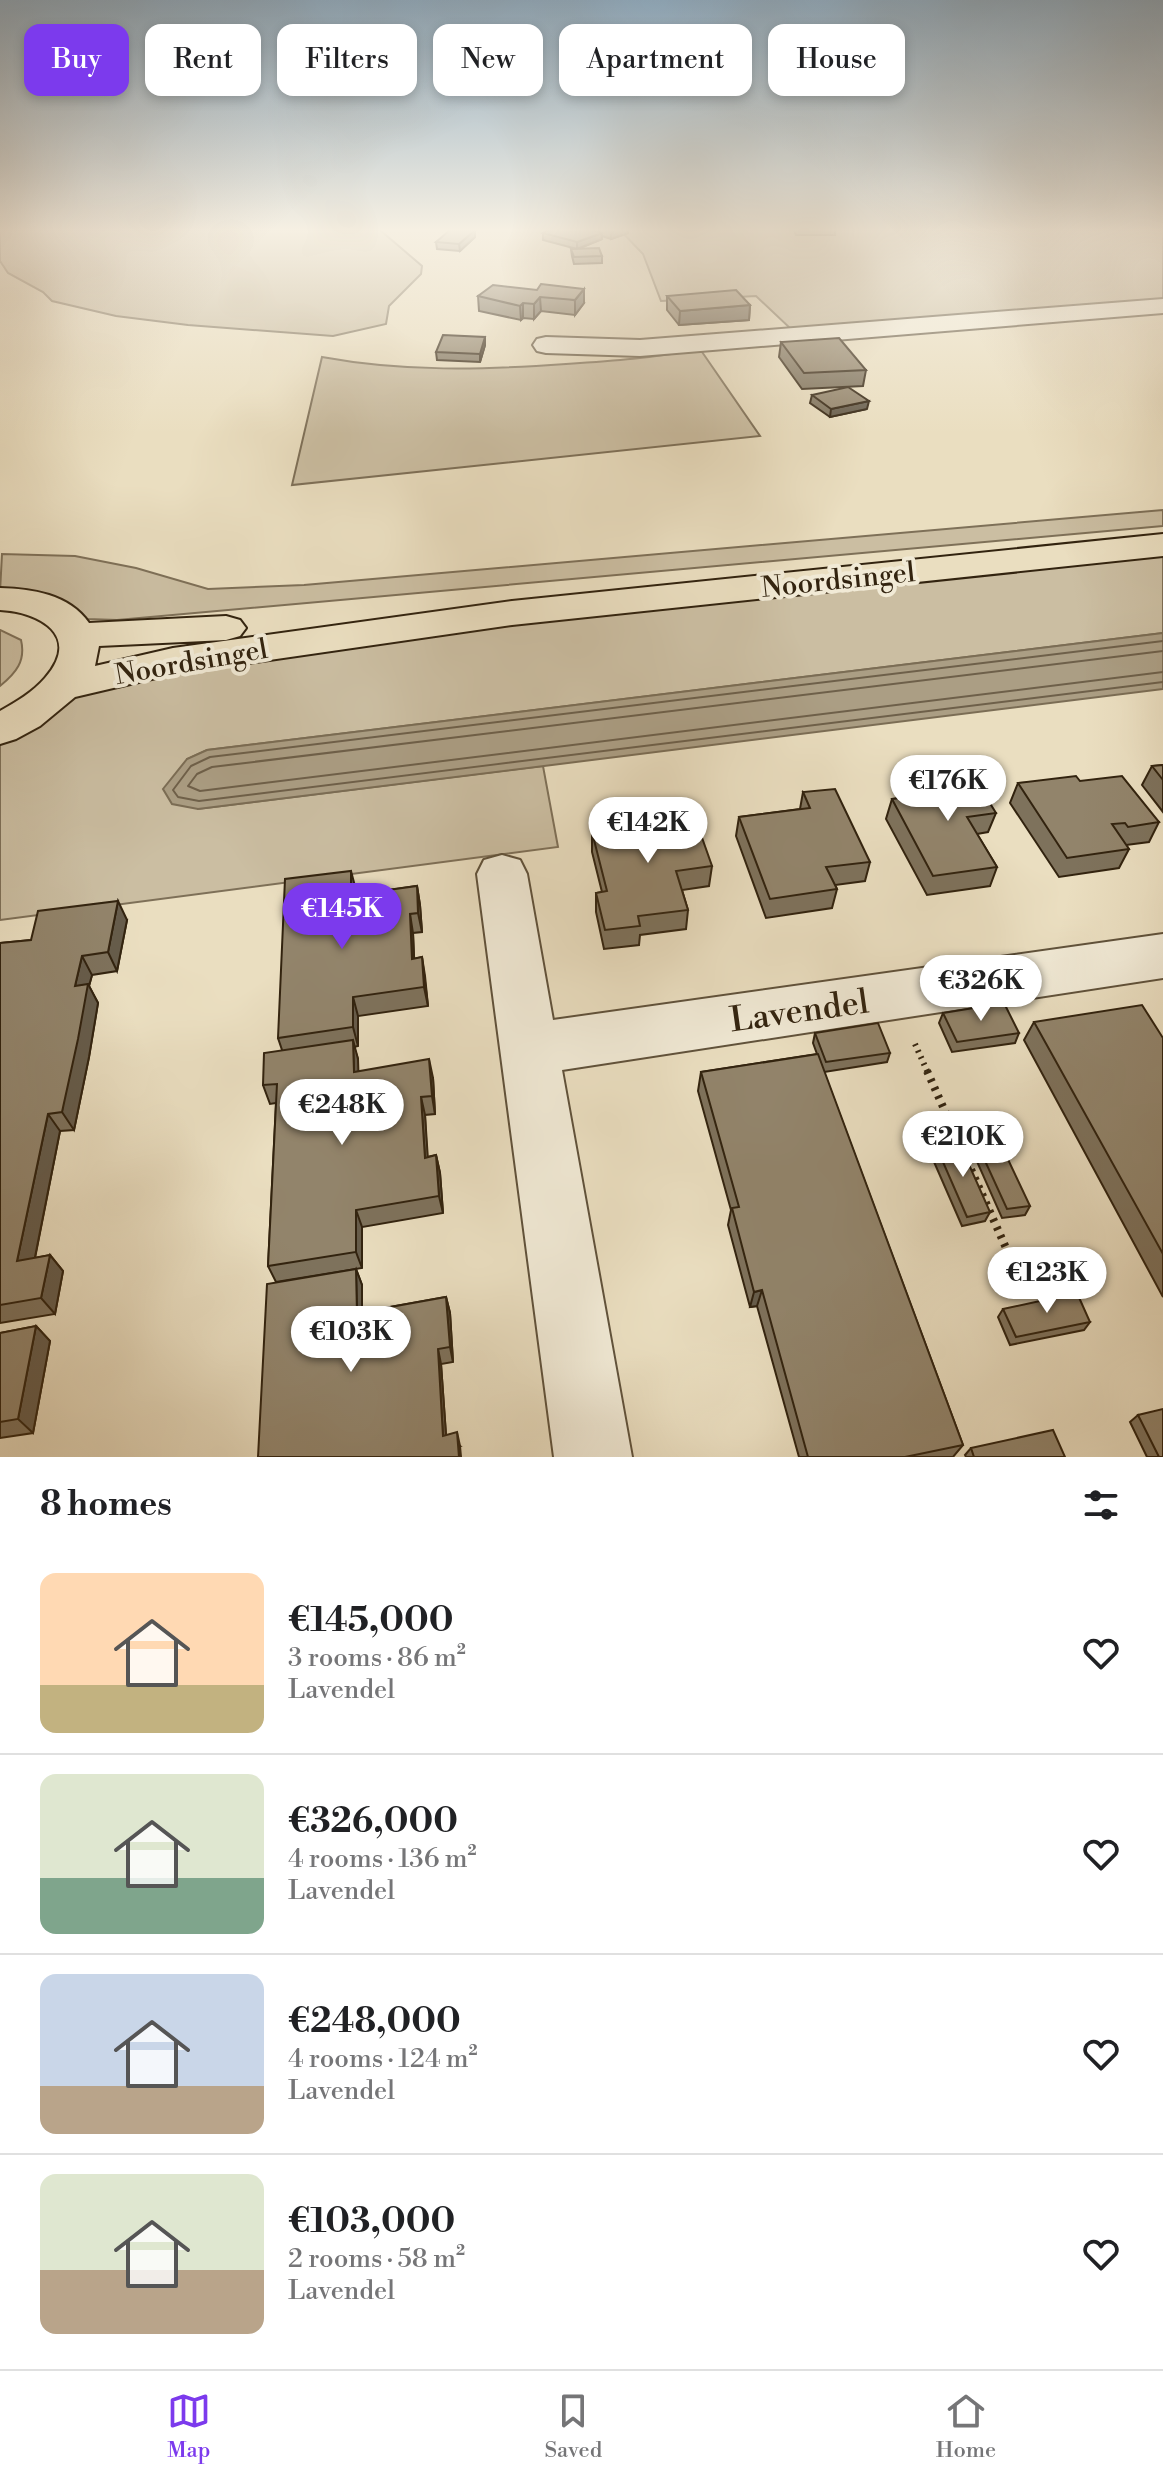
<!DOCTYPE html>
<meta charset="utf-8">
<style>
body{margin:0;font-family:"Libre Bodoni",serif;background:#f2f2f2;color:#202124;height:100vh;display:flex;flex-direction:column;font-size:30px;white-space:nowrap}
*{box-sizing:border-box;margin:0}
p{font-size:26px;color:#757577}
.icon{flex:none;width:44px;height:44px;fill:none;stroke:currentColor;stroke-width:2;stroke-linecap:round;stroke-linejoin:round}
.map{position:relative;height:1457px;overflow:hidden}
.details{display:flex;flex-direction:column;background:#fff;flex:1}
.details>*{flex:none}
.guide{position:absolute;left:24px;top:24px;width:1116px;height:72px;display:flex;gap:16px}
.price{position:absolute;translate:-50% -68px;padding:0 18px;border-radius:28px;background:#fff;color:#222;font-size:26px;line-height:52px;filter:drop-shadow(0 2px 4px #0008)}
.price::after{content:'';position:absolute;left:50%;top:48px;width:24px;height:18px;margin-left:-12px;background:inherit;clip-path:polygon(0 0,100% 0,50% 100%)}
.price.active{background:#7c3aed;color:#fff}
ul{padding:0;list-style:none}
li{display:flex;align-items:center;gap:24px;height:200px;padding:0 40px}
li+li{border-top:2px solid #e0e0e0}
li span{display:grid;place-items:center;flex:none;width:224px;height:160px;border-radius:16px;color:#555}
li>.icon{margin-inline-start:auto}
span .icon{width:96px;height:96px;fill:#fffc;stroke-width:1}
li b{font-size:34px}
h2{display:flex;justify-content:space-between;align-items:center;height:96px;padding:0 40px;font-size:34px}
.pill{padding:0 28px;border-radius:16px;background:#fff;box-shadow:0 4px 12px #0003;font-size:28px;line-height:72px}
.pill.active{background:#7c3aed;color:#fff}
.dock{display:flex;justify-content:space-around;align-items:center;height:112px;border-top:2px solid #e0e0e0;background:#fff;font-size:22px;color:#757577}
.dock a{display:grid;justify-items:center;gap:4px}
.dock .active{color:#7c3aed}
.map>svg:first-child{display:block}
.green{fill:#cbbea2;stroke:#7e7058;stroke-width:2}
.water{fill:#ab9e84;stroke:#7b6d55;stroke-width:2}
.lines{fill:none;stroke-linecap:round;stroke-linejoin:round}
.shore{stroke:#6e604a;stroke-width:2}
.minor-casing{stroke:#60523b;stroke-width:4}
.major-casing{stroke:#32230f;stroke-width:4}
.path-far1{stroke:#32230f;stroke-width:6;stroke-dasharray:2 5;stroke-linecap:butt}
.path{stroke:#32230f;stroke-width:8;stroke-dasharray:3 6;stroke-linecap:butt}
.minor{fill:#f1ead6;fill-rule:evenodd}
.major{fill:#eadec0;fill-rule:evenodd}
.wall{fill:#7e725c;stroke:#32230f;stroke-width:2}
.shaded-wall{fill:#665c4b;stroke:#32230f;stroke-width:2}
.building{fill:#92846b;stroke:#32230f;stroke-width:2}
.labels{text-anchor:middle;stroke-width:8;stroke-linejoin:round;paint-order:stroke}
.street-label{font-size:28px;fill:#32230f;stroke:#f1ead6}
.near-street-label{font-size:34px;fill:#32230f;stroke:#f1ead6}
</style>
<div class="map">
<svg width="1163" height="1457" viewBox="0 0 1163 1457">
<rect width="100%" height="100%" fill="#eadec0"/>
<filter id="stains"><feTurbulence type="fractalNoise" baseFrequency=".0025" numOctaves="4"/><feColorMatrix values="0 0 0 0 .2 0 0 0 0 .09 0 0 0 0 .02 0 0 0 .5 -.17"/></filter>
<radialGradient id="worn" r=".72"><stop offset=".6" stop-color="#630" stop-opacity="0"/><stop offset="1" stop-color="#630" stop-opacity=".3"/></radialGradient>
<g class="green">
<path d="M0,230H380L422,266L421,274L389,306L386,324L333,336L188,325L116,316L52,301L43,292L8,273L0,261Z"/>
<path d="M620,230H1163V302L792,330L756,296L661,301L643,254Z"/>
<path d="M700,349L760,436L292,485L322,357C403,372 483,370 566,364C611,361 655,358 700,349Z"/>
<path d="M1163,510V526L117,620L87,619L62,605L0,592L2,554L75,556L136,568L208,589L304,585Z"/>
<path d="M1163,555V633L207,750L187,759L198,809L543,766L558,847L0,920V741L92,686L354,642Z"/>
<path d="M0,630L21,640C26,661 16,673 0,686Z"/>
</g>
<path class="water" d="M1163,633V689L198,809L172,804L163,789L187,759L207,750Z"/>
<g class="lines">
<g class="shore">
<path d="M1163,641L210,757L191,766L173,790L178,797L199,801L1163,682"/>
<path d="M1163,651L212,767L197,774L188,786L200,791L1163,672"/>
</g>
<g class="minor-casing">
<g id="minor">
<path d="M1163,299V313L640,356L546,353L537,351L533,345L537,339L546,337L640,340Z"/>
<path d="M502,855L520,860L527,874L553,1020L1163,934V978L562,1070L632,1457H554L477,874L484,860Z"/>
</g>
</g>
<g class="major-casing">
<path id="major" d="M1163,534V556L512,625L173,674L75,697L40,726L16,739L0,744V711C16,702 33,692 45,678C82,636 40,612 0,610V588C32,589 69,594 89,623L226,616L240,620L246,628L240,636L226,640L99,646L95,666L173,648L512,601Z"/>
</g>
<path class="path-far1" d="M915,1044L928,1073"/>
<path class="path" d="M927,1071L1011,1259"/>
<use href="#minor" class="minor"/>
<use href="#major" class="major"/>
</g>
<g class="wall">
<path d="M475,230V237L460,251L437,249L436,242Z"/>
<path d="M596,230H628V233L611,239L602,236V239L578,249L602,256V263L574,264L572,256L571,249H577L543,240V233Z"/>
<path d="M794,230H835V235H796Z"/>
<path d="M537,290L584,303L575,315L541,311L534,319L523,318L521,320L479,311L478,296Z"/>
<path d="M667,296L750,305L749,320L679,325L667,310Z"/>
<path d="M485,337V345L480,362L437,360L436,352Z"/>
<path d="M781,342L866,370L863,386L802,389L779,357Z"/>
<path d="M812,395L867,409L830,417L810,403Z"/>
<path d="M1163,765V812L1142,785L1152,766Z"/>
<path d="M921,777L996,813L988,832L977,834L997,867L990,886L927,895L886,819L892,799L915,796Z"/>
<path d="M1080,781L1159,822L1149,842L1126,845L1129,849L1119,868L1059,877L1010,803L1018,783Z"/>
<path d="M803,792L870,862L865,881L835,885L837,889L832,908L766,918L736,836L739,817L800,809Z"/>
<path d="M653,805L712,866L709,886L682,890L688,910L686,929L640,935L639,945L604,949L596,912V893L602,892L592,852V832L652,824Z"/>
<path d="M417,886L420,905L422,932L413,933L414,959L422,957L428,1006L358,1016V1046L354,1047L358,1059V1071L433,1078L435,1114L425,1115L427,1157L436,1155L440,1173L443,1213L362,1227V1268L276,1282L268,1266L276,1103L270,1104L263,1085L282,1050L278,1038L356,890V895Z"/>
<path d="M127,920L117,971L92,975L89,986L98,1003L89,1057L74,1130L60,1131L35,1258L50,1255L63,1271L55,1314L0,1323V943L31,940Z"/>
<path d="M943,1013L1019,1033L1015,1043L952,1052L939,1023Z"/>
<path d="M1034,1022L1163,1038V1297L1024,1040Z"/>
<path d="M815,1033L890,1053L887,1062L824,1072L963,1445L953,1457H799L757,1306L750,1307L728,1225L731,1210L698,1091L701,1072L817,1054L813,1043Z"/>
<path d="M975,1139L1030,1206L1025,1215L1002,1218L971,1148Z"/>
<path d="M936,1146L990,1212L985,1221L962,1226L931,1155Z"/>
<path d="M356,1269L362,1285V1312L446,1297L450,1313L453,1362L441,1364L446,1435L460,1446L258,1457Z"/>
<path d="M1003,1309L1090,1322L1084,1330L1010,1345L998,1317Z"/>
<path d="M36,1326L50,1341L33,1433L0,1438V1333Z"/>
<path d="M1138,1415L1163,1457H1147L1130,1422Z"/>
<path d="M971,1448L1065,1457H966L965,1455Z"/>
</g>
<g class="shaded-wall">
<path d="M475,230V237L460,251L459,244Z"/>
<path d="M617,230H628V233L611,239V232Z"/>
<path d="M602,233V239L577,249V242Z"/>
<path d="M584,289V303L575,315V300Z"/>
<path d="M540,297L541,311L534,319V304Z"/>
<path d="M523,303V318L521,320L520,306Z"/>
<path d="M750,305L749,320L679,325L680,311Z"/>
<path d="M485,337V345L480,362V354Z"/>
<path d="M869,401L867,409L830,417L831,409Z"/>
<path d="M351,871L356,890L355,914L351,895Z"/>
<path d="M417,886L420,905L422,932L418,913Z"/>
<path d="M118,901L127,920L117,971L108,952Z"/>
<path d="M410,914L413,933L415,978L412,959Z"/>
<path d="M82,956L92,975L89,986L98,1003L89,1057L74,1130L62,1112L75,986Z"/>
<path d="M422,957L425,976L428,1006L424,987Z"/>
<path d="M353,997L358,1016V1046L353,1027Z"/>
<path d="M353,1040L358,1059L359,1090L354,1072Z"/>
<path d="M429,1059L433,1078L435,1114L432,1096Z"/>
<path d="M421,1097L425,1115L429,1175L425,1158Z"/>
<path d="M48,1114L60,1131L31,1277L17,1261Z"/>
<path d="M436,1155L440,1173L443,1213L439,1196Z"/>
<path d="M356,1210L362,1227V1268L356,1252Z"/>
<path d="M50,1255L63,1271L55,1314L41,1298Z"/>
<path d="M356,1269L362,1285V1328L357,1313Z"/>
<path d="M762,1290L757,1306L750,1307L754,1292Z"/>
<path d="M446,1297L450,1313L453,1362L450,1347Z"/>
<path d="M36,1326L50,1341L33,1433L18,1419Z"/>
<path d="M438,1349L441,1364L447,1449L443,1436Z"/>
<path d="M457,1432L460,1446L461,1457H459Z"/>
</g>
<g class="building">
<path d="M450,230H475L459,244L436,242Z"/>
<path d="M550,230H593L602,233L577,242L543,233Z"/>
<path d="M599,248L602,256L574,257L571,249Z"/>
<path d="M541,284L584,289L575,300L540,297L534,304L523,303L520,306L478,296L493,285L537,290Z"/>
<path d="M736,290L750,305L680,311L667,296Z"/>
<path d="M443,335L485,337L480,354L436,352Z"/>
<path d="M839,338L866,370L804,373L781,342Z"/>
<path d="M848,387L869,401L831,409L812,395Z"/>
<path d="M1163,765V780L1152,766Z"/>
<path d="M970,771L996,813L967,817L997,867L933,876L892,799L930,795L921,777Z"/>
<path d="M1076,776L1080,781L1122,776L1159,822L1128,827L1125,823L1112,824L1129,849L1067,858L1018,783Z"/>
<path d="M835,789L870,862L826,867L837,889L770,899L739,817L810,808L803,792Z"/>
<path d="M689,801L712,866L676,871L688,910L638,916L640,926L605,930L596,893L607,891L592,832L658,823L653,805Z"/>
<path d="M351,871V895L417,886L418,913L410,914L412,959L422,957L424,987L353,997V1027L278,1038L285,879Z"/>
<path d="M118,901L108,952L82,956L75,986L88,984L78,1039L62,1112L48,1114L17,1261L50,1255L41,1298L0,1305V943L31,940L38,911Z"/>
<path d="M1004,1003L1019,1033L957,1042L943,1013Z"/>
<path d="M1142,1005L1163,1038V1254L1034,1022Z"/>
<path d="M878,1023L890,1053L826,1062L815,1033Z"/>
<path d="M353,1040L354,1072L429,1059L432,1096L421,1097L425,1158L436,1155L439,1196L356,1210V1252L268,1266L277,1084L263,1085L264,1053Z"/>
<path d="M818,1054L963,1445L905,1457H808L762,1290L754,1292L732,1208L739,1207L701,1072Z"/>
<path d="M997,1136L1030,1206L1007,1209L975,1139Z"/>
<path d="M959,1142L990,1212L967,1217L936,1146Z"/>
<path d="M356,1269L357,1313L446,1297L450,1347L438,1349L443,1436L457,1432L459,1457H258L267,1284Z"/>
<path d="M1077,1293L1090,1322L1016,1337L1003,1309Z"/>
<path d="M36,1326L18,1419L0,1422V1333Z"/>
<path d="M1163,1409V1457H1159L1138,1415Z"/>
<path d="M1053,1430L1065,1457H974L971,1448Z"/>
</g>
<linearGradient id="sky" x2="0" y2="1"><stop stop-color="#8fabc0"/><stop offset="0.53" stop-color="#f6f0e3"/><stop offset="1" stop-color="#f6f0e3" stop-opacity="0"/></linearGradient>
<rect width="1163" height="434" fill="url(#sky)"/>
<g class="labels">
<g class="street-label">
<text transform="translate(838 579) rotate(-6)" y="10">Noordsingel</text>
<text transform="translate(191 661) rotate(-10)" y="10">Noordsingel</text>
</g>
<g class="near-street-label">
<text transform="translate(799 1010) rotate(-8)" y="12">Lavendel</text>
</g>
</g>
<rect width="100%" height="100%" filter="url(#stains)"/>
<rect width="100%" height="100%" fill="url(#worn)"/>
</svg>
<b class="price" style="left:948px;top:823px">€176K</b>
<b class="price" style="left:648px;top:865px">€142K</b>
<b class="price active" style="left:342px;top:951px">€145K</b>
<b class="price" style="left:981px;top:1023px">€326K</b>
<b class="price" style="left:342px;top:1147px">€248K</b>
<b class="price" style="left:963px;top:1179px">€210K</b>
<b class="price" style="left:1047px;top:1315px">€123K</b>
<b class="price" style="left:351px;top:1374px">€103K</b>
<div class="guide">
<a class="pill active">Buy</a>
<a class="pill">Rent</a>
<a class="pill">Filters</a>
<a class="pill">New</a>
<a class="pill">Apartment</a>
<a class="pill">House</a>
</div>
</div>
<section class="details">
<h2>8 homes<svg class="icon" aria-label="filters" viewBox="0 0 24 24"><path d="M4 7h16M4 17h16"/><circle cx="9" cy="7" r="2"/><circle cx="15" cy="17" r="2"/></svg></h2>
<ul>
<li><span style="background:linear-gradient(#ffd9b3 70%,#c2b280 0)"><svg class="icon" aria-label="home" viewBox="0 0 24 24"><path d="M3 11l9-7 9 7M6 9v11h12V9"/></svg></span><div><b>€145,000</b><p>3 rooms · 86 m²</p><p>Lavendel</p></div><svg class="icon" aria-label="heart" viewBox="0 0 24 24"><path d="M12 20l-8-8c-3-5 5-10 8-4 3-6 11-1 8 4z"/></svg></li>
<li><span style="background:linear-gradient(#dfe7d0 65%,#7fa58c 0)"><svg class="icon" aria-label="home" viewBox="0 0 24 24"><path d="M3 11l9-7 9 7M6 9v11h12V9"/></svg></span><div><b>€326,000</b><p>4 rooms · 136 m²</p><p>Lavendel</p></div><svg class="icon" aria-label="heart" viewBox="0 0 24 24"><path d="M12 20l-8-8c-3-5 5-10 8-4 3-6 11-1 8 4z"/></svg></li>
<li><span style="background:linear-gradient(#c9d6e8 70%,#b9a48a 0)"><svg class="icon" aria-label="home" viewBox="0 0 24 24"><path d="M3 11l9-7 9 7M6 9v11h12V9"/></svg></span><div><b>€248,000</b><p>4 rooms · 124 m²</p><p>Lavendel</p></div><svg class="icon" aria-label="heart" viewBox="0 0 24 24"><path d="M12 20l-8-8c-3-5 5-10 8-4 3-6 11-1 8 4z"/></svg></li>
<li><span style="background:linear-gradient(#dfe7d0 60%,#b9a48a 0)"><svg class="icon" aria-label="home" viewBox="0 0 24 24"><path d="M3 11l9-7 9 7M6 9v11h12V9"/></svg></span><div><b>€103,000</b><p>2 rooms · 58 m²</p><p>Lavendel</p></div><svg class="icon" aria-label="heart" viewBox="0 0 24 24"><path d="M12 20l-8-8c-3-5 5-10 8-4 3-6 11-1 8 4z"/></svg></li>
</ul>
</section>
<nav class="dock">
<a class="active"><svg class="icon" aria-label="map" viewBox="0 0 24 24"><path d="M3 6l6-2 6 2 6-2v14l-6 2-6-2-6 2zM9 4v14M15 6v14"/></svg>Map</a>
<a><svg class="icon" aria-label="saved" viewBox="0 0 24 24"><path d="M7 4h10v16l-5-4-5 4z"/></svg>Saved</a>
<a><svg class="icon" aria-label="home" viewBox="0 0 24 24"><path d="M3 11l9-7 9 7M6 9v11h12V9"/></svg>Home</a>
</nav>
